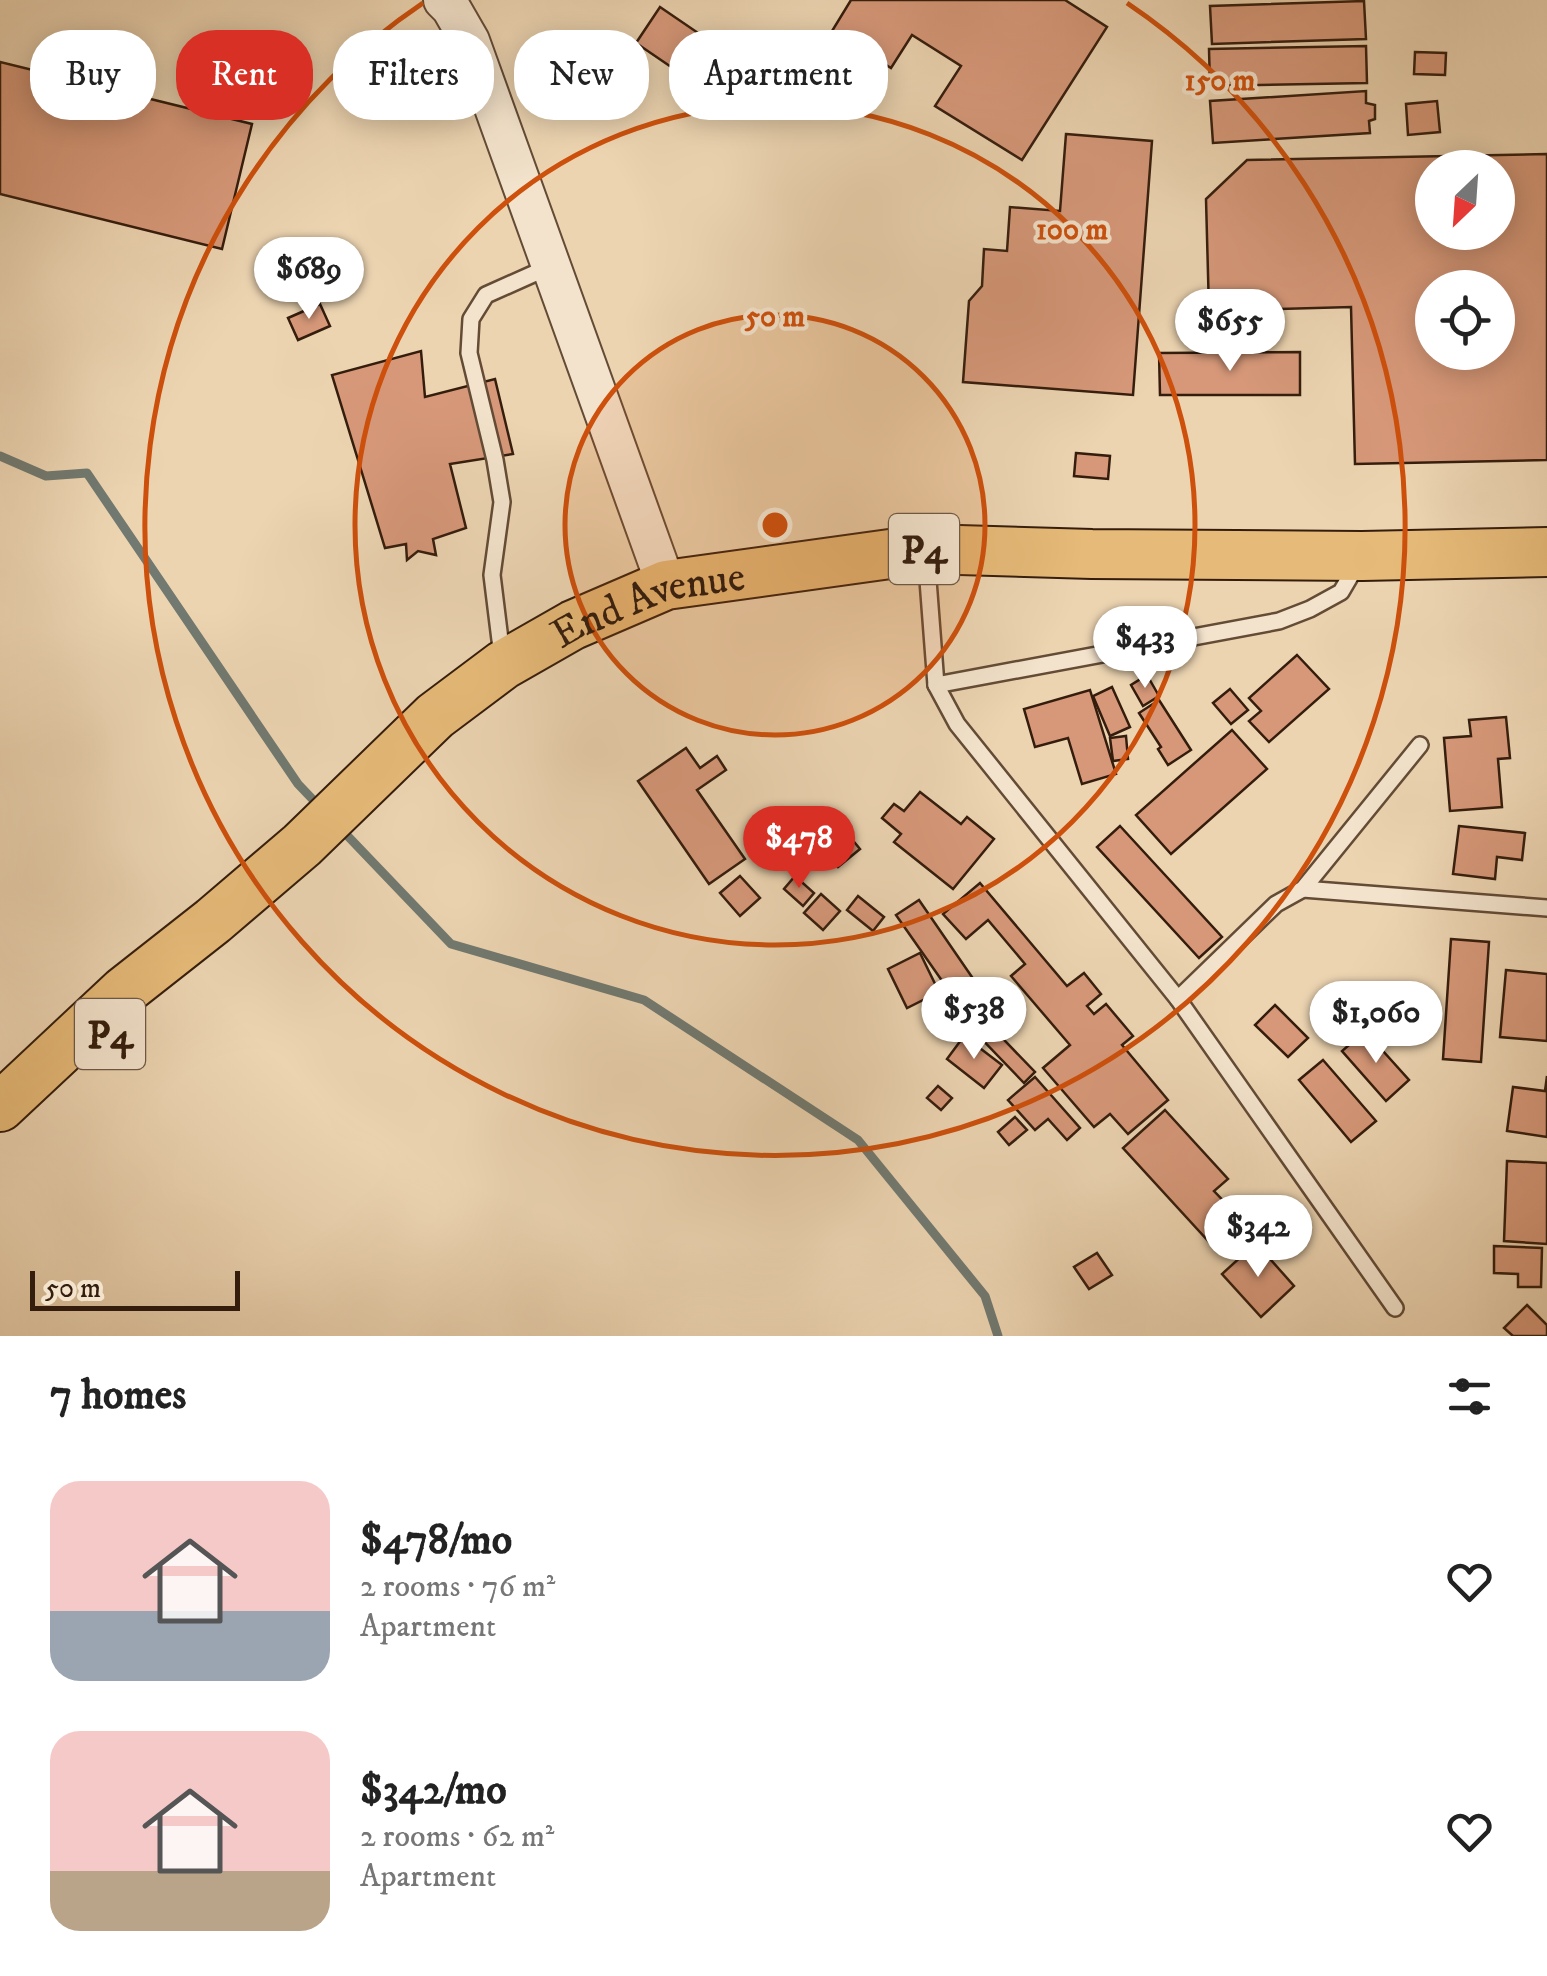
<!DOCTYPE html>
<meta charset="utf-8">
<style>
body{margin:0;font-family:"IM FELL DW Pica",serif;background:#f2f2f2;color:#222;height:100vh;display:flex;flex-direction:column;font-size:38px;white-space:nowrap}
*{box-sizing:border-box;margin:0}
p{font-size:32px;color:#767676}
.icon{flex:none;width:55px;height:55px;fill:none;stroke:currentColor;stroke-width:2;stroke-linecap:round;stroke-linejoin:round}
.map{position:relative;height:1336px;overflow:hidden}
.drawer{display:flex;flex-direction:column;background:#fff;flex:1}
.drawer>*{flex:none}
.hud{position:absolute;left:30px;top:30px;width:1000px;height:90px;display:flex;gap:20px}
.needle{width:65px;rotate:205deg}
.buttons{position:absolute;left:1415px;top:150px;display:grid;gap:20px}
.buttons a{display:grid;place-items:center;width:100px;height:100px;border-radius:50%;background:#fff;box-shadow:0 5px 25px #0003;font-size:50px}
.scale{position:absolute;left:30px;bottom:25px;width:210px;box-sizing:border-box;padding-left:10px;border:5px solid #351d0d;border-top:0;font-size:28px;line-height:35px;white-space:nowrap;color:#351d0d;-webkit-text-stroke:8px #f3e3cc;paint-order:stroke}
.price{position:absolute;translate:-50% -85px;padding:0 22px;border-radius:35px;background:#fff;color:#222;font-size:32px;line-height:65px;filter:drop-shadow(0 2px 5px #0008)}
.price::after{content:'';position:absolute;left:50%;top:60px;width:30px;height:22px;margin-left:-15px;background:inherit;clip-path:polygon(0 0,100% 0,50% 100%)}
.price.on{background:#d93025;color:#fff}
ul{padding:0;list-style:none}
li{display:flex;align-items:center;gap:30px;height:250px;padding:0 50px}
li span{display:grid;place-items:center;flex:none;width:280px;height:200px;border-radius:30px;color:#555}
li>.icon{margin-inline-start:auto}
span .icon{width:120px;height:120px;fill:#fffc;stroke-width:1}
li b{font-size:42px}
h2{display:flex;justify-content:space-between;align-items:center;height:120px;padding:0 50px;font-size:42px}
.pill{padding:0 35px;border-radius:40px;background:#fff;box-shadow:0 5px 25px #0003;font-size:35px;line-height:90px}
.pill.on{background:#d93025;color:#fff}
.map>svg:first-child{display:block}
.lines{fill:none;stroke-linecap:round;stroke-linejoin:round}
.stream{stroke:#717970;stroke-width:9}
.building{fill:#d69879;stroke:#351d0d;stroke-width:2.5;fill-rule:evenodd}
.service-casing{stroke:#634b36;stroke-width:20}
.tertiary-casing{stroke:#634b36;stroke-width:42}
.trunk-casing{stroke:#351d0d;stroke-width:52}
.service{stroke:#f3e3cc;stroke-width:15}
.tertiary{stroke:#f3e3cc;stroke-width:38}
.trunk{stroke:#e6ba78;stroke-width:48}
.ring{fill:none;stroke:#cd500c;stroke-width:5}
.labels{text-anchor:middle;stroke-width:8;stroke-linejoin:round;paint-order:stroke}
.shield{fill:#f3e3cc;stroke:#6e5846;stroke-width:2.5}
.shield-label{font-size:40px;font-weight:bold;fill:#351d0d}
.street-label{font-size:42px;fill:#351d0d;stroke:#f3e3cc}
.centre{fill:#cd500c;stroke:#f3e3cc;stroke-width:5}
.ring-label{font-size:30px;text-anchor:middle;font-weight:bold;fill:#cd500c;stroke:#f3e3cc;stroke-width:8;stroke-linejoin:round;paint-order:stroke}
</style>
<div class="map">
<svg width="1547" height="1336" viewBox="0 0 1547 1336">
<rect width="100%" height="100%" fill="#ecd4b1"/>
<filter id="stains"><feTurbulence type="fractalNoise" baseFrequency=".002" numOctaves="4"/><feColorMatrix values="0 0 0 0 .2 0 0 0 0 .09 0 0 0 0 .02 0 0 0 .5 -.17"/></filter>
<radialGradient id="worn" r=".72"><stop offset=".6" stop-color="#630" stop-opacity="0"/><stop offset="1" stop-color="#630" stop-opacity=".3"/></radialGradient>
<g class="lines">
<g class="stream">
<path d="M0,456L46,476L87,473L298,784L319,806"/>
<path d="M340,828L451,944L644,1000L858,1140L985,1296L998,1336"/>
</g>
</g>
<g class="building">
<path d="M851,0H1065L1107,27L1022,160L935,106L961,66L912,35L891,68L832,31Z"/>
<path d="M1364,1L1366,39L1212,44L1210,6Z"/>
<path d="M660,7L704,37L680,73L636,43Z"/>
<path d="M1366,46L1367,83L1210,86L1209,49Z"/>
<path d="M1415,52L1446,53L1445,75L1414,74Z"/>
<path d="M0,62L252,124L222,249L0,194Z"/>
<path d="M1366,91V103L1375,105V119L1369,121L1370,133L1213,143L1210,101Z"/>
<path d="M1437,101L1440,132L1408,135L1406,104Z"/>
<path d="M1066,134L1152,141L1133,395L963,382L969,301L982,286L984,249L1007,251L1010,207L1060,211Z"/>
<path d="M1547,154V460L1355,464L1351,307L1209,311L1206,199L1247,160ZM1432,168H1498V232H1432ZM1432,288H1498V352H1432Z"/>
<path d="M320,304L330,326L298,340L288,318Z"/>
<path d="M421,351L425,397L495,379L513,454L450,464L466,528L433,539L436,555L418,551L407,560L406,544L385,548L332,375Z"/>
<path d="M1300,352V395H1160L1159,353Z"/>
<path d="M1076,453L1110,456L1108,479L1074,476Z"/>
<path d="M1297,655L1329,689L1269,742L1249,721L1261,711L1249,698Z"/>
<path d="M1147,675L1159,696L1143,706L1131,685Z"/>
<path d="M1112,687L1130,727L1110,736L1093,696Z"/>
<path d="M1230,689L1248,710L1231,724L1213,703Z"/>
<path d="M1090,690L1116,774L1082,784L1068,738L1035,747L1024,709Z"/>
<path d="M1159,700L1191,750L1168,765L1158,749L1161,747L1139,713Z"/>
<path d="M1506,717L1510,758L1498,759L1502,807L1450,811L1444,738L1471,736L1469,720Z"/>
<path d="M1232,730L1267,769L1171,854L1136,815Z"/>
<path d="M1126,736L1128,759L1113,761L1110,738Z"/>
<path d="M686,748L700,768L717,756L726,770L697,790L745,859L709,884L638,781Z"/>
<path d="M920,792L961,824L967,817L994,839L953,889L894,842L901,834L882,818L894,804L904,811Z"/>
<path d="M1120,826L1222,937L1199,958L1097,847Z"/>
<path d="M1459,826L1525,833L1522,860L1497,857L1495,879L1453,874Z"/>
<path d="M846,832L860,849L838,867L824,851Z"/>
<path d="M740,876L760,898L740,916L720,893Z"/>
<path d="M795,876L814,893L803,906L784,889Z"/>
<path d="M980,883L1067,986L1084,973L1101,994L1087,1006L1094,1014L1106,1004L1133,1036L1122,1045L1168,1100L1128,1134L1110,1114L1094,1127L1043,1068L1070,1045L1011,976L1025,964L988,920L966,939L943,914Z"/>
<path d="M821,894L840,911L823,930L804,913Z"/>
<path d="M858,896L884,917L873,931L847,910Z"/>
<path d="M919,900L974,980L952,995L896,915Z"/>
<path d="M1451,939L1489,942L1481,1062L1443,1059Z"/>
<path d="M920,953L939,992L907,1008L888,969Z"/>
<path d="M1506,970L1547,974V1041L1500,1037Z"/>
<path d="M959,993L1035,1072L1024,1083L948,1004Z"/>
<path d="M1275,1005L1308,1038L1288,1057L1255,1025Z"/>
<path d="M1365,1031L1409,1080L1386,1101L1342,1051Z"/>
<path d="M964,1036L1002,1065L984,1088L947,1059Z"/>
<path d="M1323,1060L1376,1121L1351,1142L1299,1080Z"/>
<path d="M1547,1076V1137L1507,1131L1513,1087L1545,1091Z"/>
<path d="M1035,1077L1080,1128L1067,1140L1048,1119L1035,1130L1008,1100Z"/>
<path d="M938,1086L952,1098L941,1110L927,1098Z"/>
<path d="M1165,1110L1228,1179L1214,1191L1239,1217L1210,1243L1123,1148Z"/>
<path d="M1015,1117L1027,1130L1009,1145L998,1132Z"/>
<path d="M1507,1161L1547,1163V1244L1504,1241Z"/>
<path d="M1256,1243L1294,1286L1261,1317L1222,1274Z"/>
<path d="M1494,1246L1542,1248L1541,1287H1518V1274L1494,1273Z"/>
<path d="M1097,1253L1112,1275L1089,1289L1074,1267Z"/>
<path d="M1527,1305L1547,1325V1336H1513L1504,1328Z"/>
</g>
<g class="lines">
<g class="service-casing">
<g id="service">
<path d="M926,554L936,685L957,724L1178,999L1395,1308"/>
<path d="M502,656L492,575L502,502L495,460L469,353L471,319L486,295L551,266"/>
<path d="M936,685L1279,621L1310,609L1341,592L1358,563"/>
<path d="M1303,889L1547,908"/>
<path d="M1178,999L1276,904L1303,889L1420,745"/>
</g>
</g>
<g class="tertiary-casing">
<path id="tertiary" d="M443,0L451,8L470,41L666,585"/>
</g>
<g class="trunk-casing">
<g id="trunk">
<path id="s1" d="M0,1107L124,991L213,921L302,845L435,716L503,665L573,625L666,585L926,549L1092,554L1362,556L1547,552"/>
</g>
</g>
<use href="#service" class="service"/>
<use href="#tertiary" class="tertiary"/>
<use href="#trunk" class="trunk"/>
</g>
<circle cx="775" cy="525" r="210" fill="#cd500c" fill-opacity=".12"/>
<g class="ring">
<circle cx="775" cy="525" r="210"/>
<circle cx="775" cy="525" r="420"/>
<path d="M1127 3A630 630 0 1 1 423 3"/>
</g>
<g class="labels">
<g class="shield">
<rect x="889" y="514" width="70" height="70" rx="8"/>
<rect x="75" y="999" width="70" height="70" rx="8"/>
</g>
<g class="shield-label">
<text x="924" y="563">P4</text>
<text x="110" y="1048">P4</text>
</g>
<g class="street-label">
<text dy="15" stroke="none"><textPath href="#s1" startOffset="830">End Avenue</textPath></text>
</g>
</g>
<circle cx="775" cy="525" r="15" class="centre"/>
<g class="ring-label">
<text x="1220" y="90">150 m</text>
<text x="1072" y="239">100 m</text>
<text x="775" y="326">50 m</text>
</g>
<rect width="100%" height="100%" filter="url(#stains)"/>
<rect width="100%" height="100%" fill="url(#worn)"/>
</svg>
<div class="buttons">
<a><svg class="needle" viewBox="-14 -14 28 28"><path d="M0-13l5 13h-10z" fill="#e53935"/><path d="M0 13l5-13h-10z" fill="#767676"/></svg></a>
<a><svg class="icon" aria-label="locate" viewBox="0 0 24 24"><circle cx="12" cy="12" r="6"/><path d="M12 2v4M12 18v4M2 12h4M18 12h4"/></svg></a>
</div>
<div class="scale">50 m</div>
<b class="price" style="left:309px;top:322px">$689</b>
<b class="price" style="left:1230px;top:374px">$655</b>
<b class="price" style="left:1145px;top:691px">$433</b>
<b class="price on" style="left:799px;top:891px">$478</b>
<b class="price" style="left:974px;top:1062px">$538</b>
<b class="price" style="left:1376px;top:1066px">$1,060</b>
<b class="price" style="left:1258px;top:1280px">$342</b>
<div class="hud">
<a class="pill">Buy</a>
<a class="pill on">Rent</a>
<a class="pill">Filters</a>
<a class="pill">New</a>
<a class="pill">Apartment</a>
</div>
</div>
<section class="drawer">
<h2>7 homes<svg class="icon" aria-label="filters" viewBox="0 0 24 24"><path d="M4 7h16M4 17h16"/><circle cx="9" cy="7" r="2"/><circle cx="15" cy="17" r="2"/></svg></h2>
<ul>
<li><span style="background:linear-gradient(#f6c9c9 65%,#9aa5b1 0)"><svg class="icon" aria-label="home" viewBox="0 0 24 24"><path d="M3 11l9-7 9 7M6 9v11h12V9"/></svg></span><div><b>$478/mo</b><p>2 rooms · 76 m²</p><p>Apartment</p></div><svg class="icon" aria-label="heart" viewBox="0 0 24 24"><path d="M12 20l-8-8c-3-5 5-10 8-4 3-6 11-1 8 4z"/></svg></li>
<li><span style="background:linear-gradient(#f6c9c9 70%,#b9a48a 0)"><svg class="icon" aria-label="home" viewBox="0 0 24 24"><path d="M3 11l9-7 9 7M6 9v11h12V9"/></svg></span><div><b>$342/mo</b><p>2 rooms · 62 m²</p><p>Apartment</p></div><svg class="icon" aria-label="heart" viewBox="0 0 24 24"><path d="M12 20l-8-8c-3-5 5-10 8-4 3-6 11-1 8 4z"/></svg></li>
</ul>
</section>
